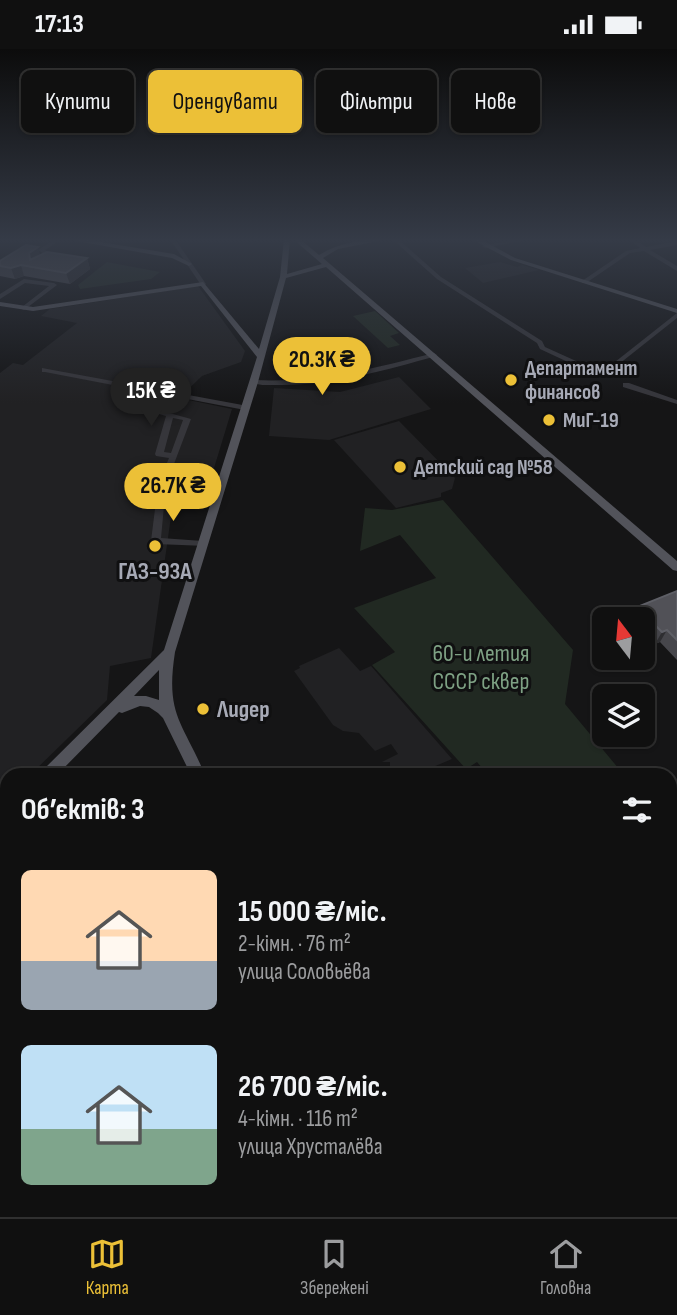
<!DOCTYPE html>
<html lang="uk">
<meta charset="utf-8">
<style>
body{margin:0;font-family:"Sofia Sans Condensed",sans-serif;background:#191919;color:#f1f3f6;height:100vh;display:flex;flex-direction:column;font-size:26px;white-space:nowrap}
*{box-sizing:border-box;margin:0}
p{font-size:23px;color:#9c9d9f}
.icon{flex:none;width:38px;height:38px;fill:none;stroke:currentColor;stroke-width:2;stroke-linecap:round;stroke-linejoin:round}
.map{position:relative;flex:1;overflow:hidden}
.side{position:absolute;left:0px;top:719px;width:677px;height:450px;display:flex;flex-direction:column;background:#101010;border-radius:21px 21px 0 0;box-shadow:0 2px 5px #0004,0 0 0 2px #303030}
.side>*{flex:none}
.banner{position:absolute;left:21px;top:21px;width:635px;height:63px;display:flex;gap:14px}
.needle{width:46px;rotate:344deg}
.buttons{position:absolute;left:592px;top:558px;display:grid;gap:14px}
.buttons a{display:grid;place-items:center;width:63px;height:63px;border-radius:10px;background:#101010;box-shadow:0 2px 5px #0004,0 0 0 2px #303030;font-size:35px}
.price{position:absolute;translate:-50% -60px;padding:0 16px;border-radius:24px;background:#ecc037;color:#111;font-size:23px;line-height:46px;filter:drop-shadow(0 2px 4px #0008)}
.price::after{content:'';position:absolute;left:50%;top:42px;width:21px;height:16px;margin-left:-10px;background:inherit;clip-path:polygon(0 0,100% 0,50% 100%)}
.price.active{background:#222;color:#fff}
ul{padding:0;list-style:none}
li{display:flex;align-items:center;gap:21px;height:175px;padding:0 21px}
li span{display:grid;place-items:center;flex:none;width:196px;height:140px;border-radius:10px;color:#555}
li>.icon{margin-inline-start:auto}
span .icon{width:84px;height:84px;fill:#fffc;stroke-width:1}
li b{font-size:30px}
h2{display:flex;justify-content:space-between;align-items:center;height:84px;padding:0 21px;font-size:30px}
.tag{padding:0 24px;border-radius:10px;background:#101010;box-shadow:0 2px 5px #0004,0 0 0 2px #303030;font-size:24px;line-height:63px}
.tag.active{background:#ecc037;color:#111}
.status{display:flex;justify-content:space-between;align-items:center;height:49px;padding:0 35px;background:#101010;direction:ltr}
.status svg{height:19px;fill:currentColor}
.tab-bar{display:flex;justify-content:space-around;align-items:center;height:98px;border-top:2px solid #303030;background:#101010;font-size:19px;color:#9c9d9f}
.tab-bar a{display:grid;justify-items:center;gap:4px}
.tab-bar .active{color:#ecc037}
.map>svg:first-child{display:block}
.built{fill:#212123}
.green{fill:#212922}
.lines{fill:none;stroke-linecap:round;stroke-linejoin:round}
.minor{fill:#36363b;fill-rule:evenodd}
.major{fill:#52535a;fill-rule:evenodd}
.wall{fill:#46464b}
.shaded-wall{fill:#2e2e31}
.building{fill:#515157;stroke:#5e5f66;stroke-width:2}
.poi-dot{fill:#ecc037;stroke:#101011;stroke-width:2.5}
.labels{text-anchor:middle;stroke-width:6;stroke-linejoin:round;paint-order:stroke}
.far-poi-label{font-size:21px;font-weight:bold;fill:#a7aab6;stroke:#101011;text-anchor:start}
.poi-label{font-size:24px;font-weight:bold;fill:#a7aab6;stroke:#101011}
.park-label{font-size:24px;fill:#7ea184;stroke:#101011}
</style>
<div class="status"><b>17:13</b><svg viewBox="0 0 49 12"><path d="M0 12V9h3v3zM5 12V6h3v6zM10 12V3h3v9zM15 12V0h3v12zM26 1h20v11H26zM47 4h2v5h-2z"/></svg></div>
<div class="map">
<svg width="677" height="1168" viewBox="0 0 677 1168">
<rect width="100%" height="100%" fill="#151516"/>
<g class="built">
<path d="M500,213L517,218L522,216L539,221L483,234L465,219Z"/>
<path d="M198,237L245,302L241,313L202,327L179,349L232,360L211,429L177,425L151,609L110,617L107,651L30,726H7V749L0,756V324L13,314L23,316L77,274L41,267L50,260Z"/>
<path d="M399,328L431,360L329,391L269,387L274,339L340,343Z"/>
<path d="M399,372L455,429L452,440L441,444V448L396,459L334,391Z"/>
<path d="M339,599L360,622L371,617L452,710L414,726H390V713H382L398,705L391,695L375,702L359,684L343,682L333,676L294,622L300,619L299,617Z"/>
</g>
<g class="green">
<path d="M107,213L160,223L151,230L80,240L78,236Z"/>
<path d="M375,262L399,284L390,287L400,296L388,299L353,267Z"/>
<path d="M443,451L573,601L565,655L624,726H488L477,713L466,720L372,616L395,603L354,559L436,529L400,486L360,502L365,459L392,461Z"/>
<path d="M670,750L677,751V967L670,958Z"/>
</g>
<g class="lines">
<g class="minor">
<path d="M55,190H62L45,201L53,207L48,212H44L47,207L38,201Z"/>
<path d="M170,190H175L206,235L205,236H201Z"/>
<path d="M392,190H398L441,228L542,292L545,298L607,326L600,328L540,300L537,294L437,230Z"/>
<path d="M516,190H531L485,199L482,197Z"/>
<path d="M628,190H634L646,198L677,192V196L650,201L677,217V222L644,202L630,204L586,234H582V232L626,202L640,199Z"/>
<path d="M24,230L54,234L57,236L24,261L22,260V258L49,237L25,234L0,250V245Z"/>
<path d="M677,264V269L619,315H615V313Z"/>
<path d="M434,304L437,306L436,307C386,321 335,336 282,336C272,336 259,337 250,333L254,331C320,334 371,320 434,304Z"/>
<path d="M42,319L248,357L249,359L245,361L177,348L162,362L191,370L166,436L161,489L203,492L208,495L206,497L156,495L151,492L158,436L169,409L156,407L155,405L166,367L152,363L170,347L45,323H42ZM173,369L183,371L171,404L164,403Z"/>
<path d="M623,334H629L677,351V355L623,338Z"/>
<path d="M121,1162H141L138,1168H119Z"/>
</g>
<g class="major">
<path d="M65,190H82L174,205L192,215L189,217L172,209Z"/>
<path d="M284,190H290L287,225L322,215L293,190H300L319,206C340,193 364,190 389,190L338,200L323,209L677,512V522L673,521L326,218L286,229L258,333L175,603C165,667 183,673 205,726H191L163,669L158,664L149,658L140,657L122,664L119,663L57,726H41L43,721L164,601L257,308L201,237L33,262L0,257V253L33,258L203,233L259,300L280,228ZM159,621V651L146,647H134Z"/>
<path d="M471,190H480L515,209L677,260V264L511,211Z"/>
<path d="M7,758V775L0,779V762Z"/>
<path d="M419,1162H441L444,1168H421Z"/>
</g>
</g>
<g class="wall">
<path d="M40,206L87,209L90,220L70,235L24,227L15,230L0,227V212Z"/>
<path d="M175,324L177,333L170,340L150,335L148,326Z"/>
<path d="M677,542V611L660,593L655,595L642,582V570H631L637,558Z"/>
</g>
<g class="shaded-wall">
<path d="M38,198L41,209L33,215L34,222L29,204Z"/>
<path d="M87,209L90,220L70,235L66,224Z"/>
<path d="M21,216L24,227L15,230L11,219Z"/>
<path d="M175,324L177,333L170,340L169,331Z"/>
<path d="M667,581L660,593L655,595L662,583Z"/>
</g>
<g class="building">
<path d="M26,196L38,198L29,204L30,211L47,203L87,209L66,224L21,216L11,219L0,217V212Z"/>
<path d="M155,320L175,324L169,331L148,326Z"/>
<path d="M677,542V591L667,581L662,583L637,558Z"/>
</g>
<linearGradient id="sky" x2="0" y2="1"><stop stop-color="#0c0c0c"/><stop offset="0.54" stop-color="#353b47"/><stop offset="1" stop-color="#353b47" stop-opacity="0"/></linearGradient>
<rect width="677" height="354" fill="url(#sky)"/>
<g class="poi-dot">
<circle cx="511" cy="331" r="7"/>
<circle cx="549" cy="371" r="7"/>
<circle cx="400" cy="418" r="7"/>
<circle cx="155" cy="497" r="7"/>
<circle cx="203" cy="660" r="7"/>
</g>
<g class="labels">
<g class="far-poi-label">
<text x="525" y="326">Департамент<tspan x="525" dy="24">финансов</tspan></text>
<text x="563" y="378">МиГ-19</text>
<text x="414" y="425">Детский сад №58</text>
</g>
<g class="poi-label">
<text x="155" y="530">ГАЗ-93А</text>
<text x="217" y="668" text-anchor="start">Лидер</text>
</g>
<g class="park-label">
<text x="481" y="612">60-и летия<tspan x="481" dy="28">СССР сквер</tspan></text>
</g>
</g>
</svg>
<div class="buttons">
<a><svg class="needle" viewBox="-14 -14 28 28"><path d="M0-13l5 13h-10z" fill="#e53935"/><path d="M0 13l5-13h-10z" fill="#9c9d9f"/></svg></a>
<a><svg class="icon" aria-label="layers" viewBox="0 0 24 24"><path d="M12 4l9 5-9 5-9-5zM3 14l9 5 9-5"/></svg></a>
</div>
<b class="price" style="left:322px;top:348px">20.3K ₴</b>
<b class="price active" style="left:151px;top:379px">15K ₴</b>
<b class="price" style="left:173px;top:474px">26.7K ₴</b>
<div class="banner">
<a class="tag">Купити</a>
<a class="tag active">Орендувати</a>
<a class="tag">Фільтри</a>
<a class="tag">Нове</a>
</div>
<section class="side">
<h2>Об’єктів: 3<svg class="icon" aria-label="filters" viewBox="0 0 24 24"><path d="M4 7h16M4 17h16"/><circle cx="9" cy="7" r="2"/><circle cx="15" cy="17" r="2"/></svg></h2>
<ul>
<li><span style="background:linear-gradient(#ffd9b3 65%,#9aa5b1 0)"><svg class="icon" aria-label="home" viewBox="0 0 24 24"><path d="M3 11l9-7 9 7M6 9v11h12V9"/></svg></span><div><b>15 000 ₴/міс.</b><p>2-кімн. · 76 m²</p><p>улица Соловьёва</p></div></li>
<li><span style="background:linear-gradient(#bfe0f5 60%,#7fa58c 0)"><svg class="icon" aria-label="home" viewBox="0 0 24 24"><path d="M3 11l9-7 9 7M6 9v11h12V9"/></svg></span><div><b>26 700 ₴/міс.</b><p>4-кімн. · 116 m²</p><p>улица Хрусталёва</p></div></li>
</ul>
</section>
</div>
<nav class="tab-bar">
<a class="active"><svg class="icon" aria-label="map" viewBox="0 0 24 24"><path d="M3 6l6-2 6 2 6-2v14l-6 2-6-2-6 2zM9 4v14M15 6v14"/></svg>Карта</a>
<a><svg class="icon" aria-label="saved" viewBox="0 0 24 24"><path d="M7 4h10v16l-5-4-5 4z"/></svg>Збережені</a>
<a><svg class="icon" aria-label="home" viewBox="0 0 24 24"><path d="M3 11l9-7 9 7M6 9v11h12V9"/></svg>Головна</a>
</nav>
